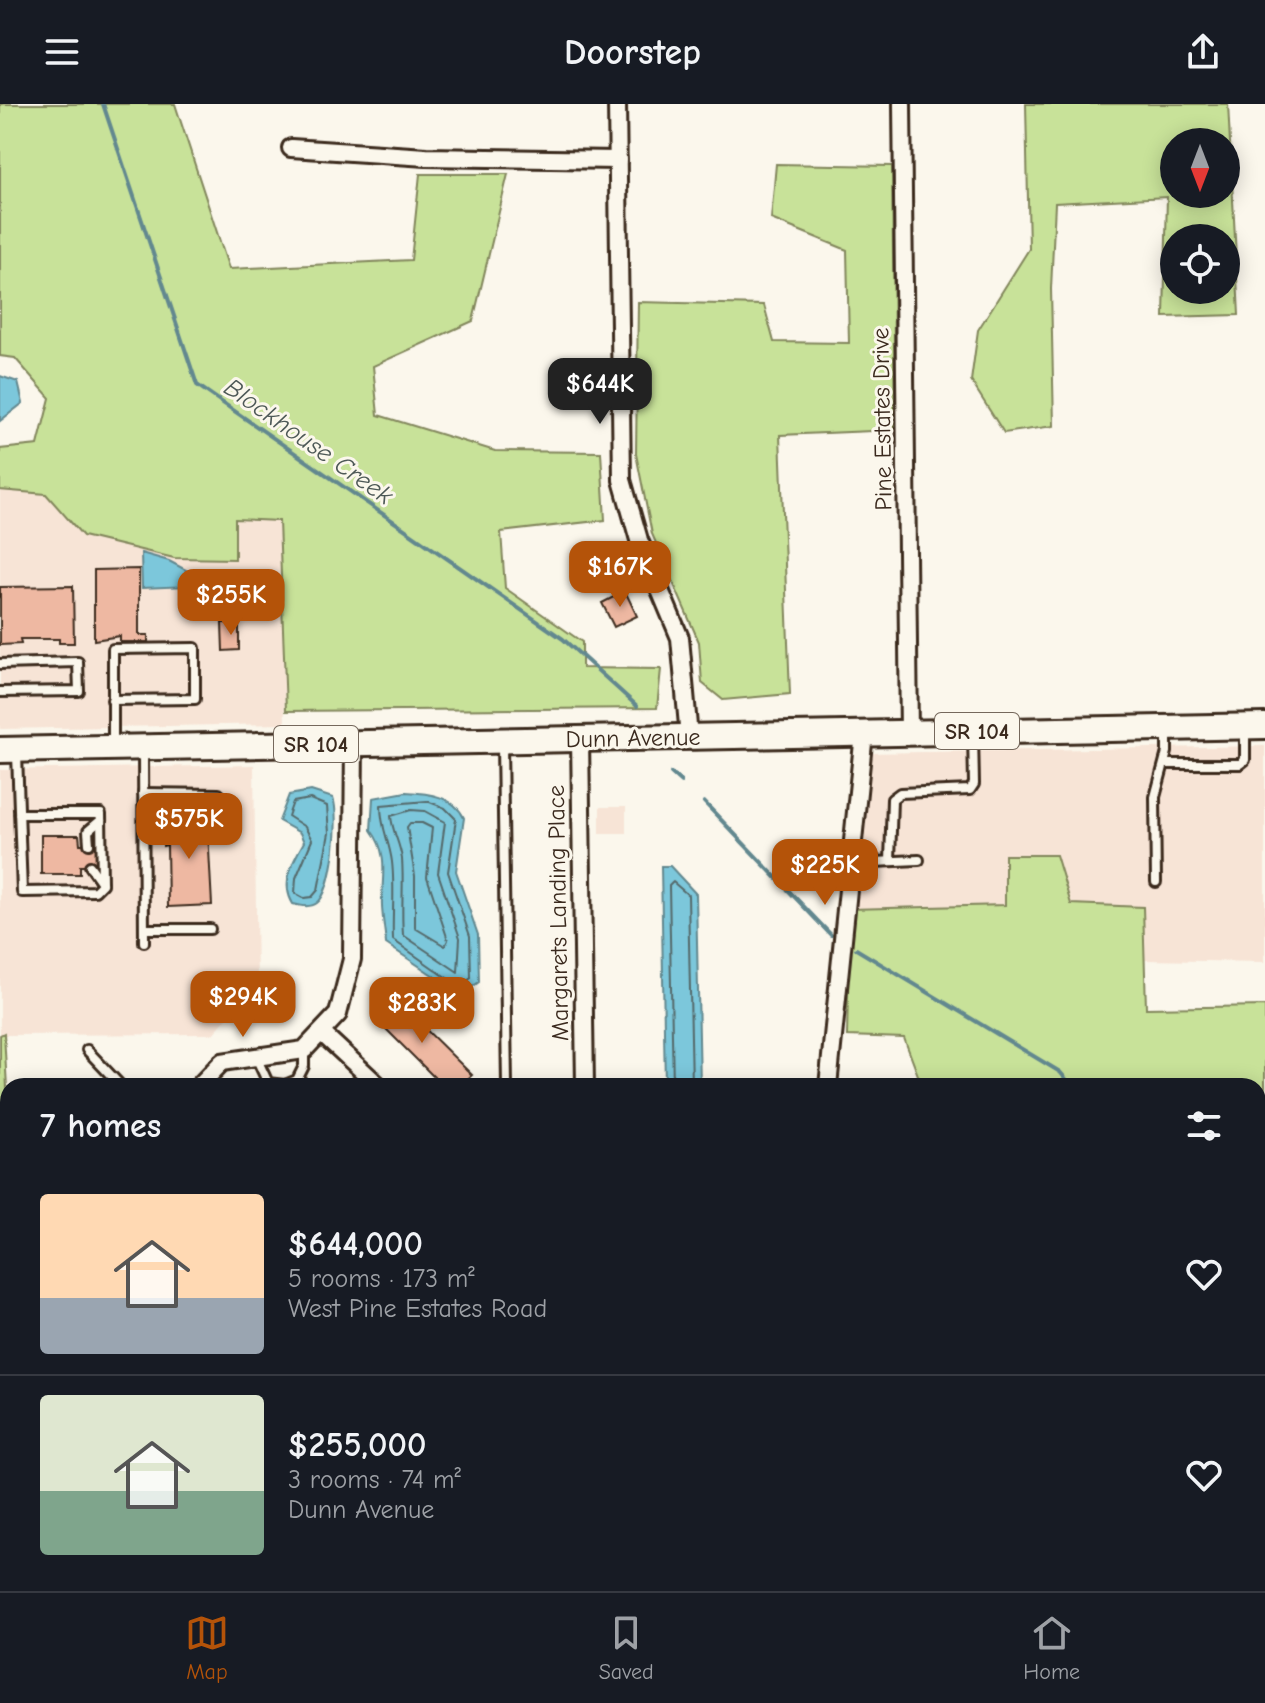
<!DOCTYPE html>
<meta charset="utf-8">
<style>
body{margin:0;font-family:"Comic Neue",sans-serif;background:#20242c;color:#f1f3f6;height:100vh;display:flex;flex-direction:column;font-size:30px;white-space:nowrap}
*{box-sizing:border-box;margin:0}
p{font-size:26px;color:#9ea1a6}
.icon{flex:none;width:44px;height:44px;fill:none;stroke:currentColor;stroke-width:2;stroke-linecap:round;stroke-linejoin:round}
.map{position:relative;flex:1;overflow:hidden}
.drawer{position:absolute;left:0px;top:974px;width:1266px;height:514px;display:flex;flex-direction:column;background:#171b24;border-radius:24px 24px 0 0;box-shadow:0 4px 20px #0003}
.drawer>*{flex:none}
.needle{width:52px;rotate:180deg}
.fabs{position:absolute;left:1160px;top:24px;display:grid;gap:16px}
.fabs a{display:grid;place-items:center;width:80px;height:80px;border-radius:50%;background:#171b24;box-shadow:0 4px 20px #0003;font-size:40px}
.price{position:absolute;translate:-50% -68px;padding:0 18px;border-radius:16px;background:#b45309;color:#fff;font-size:26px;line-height:52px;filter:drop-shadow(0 2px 4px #0008)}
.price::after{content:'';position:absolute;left:50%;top:48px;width:24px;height:18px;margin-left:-12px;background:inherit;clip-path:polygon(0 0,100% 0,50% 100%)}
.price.current{background:#222;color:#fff}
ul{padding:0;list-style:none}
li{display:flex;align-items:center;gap:24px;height:200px;padding:0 40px}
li+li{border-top:2px solid #363941}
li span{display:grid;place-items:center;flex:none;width:224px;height:160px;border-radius:8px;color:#555}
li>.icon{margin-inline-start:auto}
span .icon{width:96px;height:96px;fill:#fffc;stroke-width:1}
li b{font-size:34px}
h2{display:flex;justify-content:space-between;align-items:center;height:96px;padding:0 40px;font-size:34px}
header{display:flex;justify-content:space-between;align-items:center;height:104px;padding:0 40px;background:#171b24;font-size:36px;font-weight:800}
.menu{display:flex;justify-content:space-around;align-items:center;height:112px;border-top:2px solid #363941;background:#171b24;font-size:22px;color:#9ea1a6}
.menu a{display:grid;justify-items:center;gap:4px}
.menu .current{color:#b45309}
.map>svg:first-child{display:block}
.built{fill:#f7e4d6}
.green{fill:#c8e299;stroke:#82865c;stroke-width:2;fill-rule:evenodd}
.water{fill:#7cc7db;stroke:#62888f;stroke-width:2}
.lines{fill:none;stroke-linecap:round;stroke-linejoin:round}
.shore{stroke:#55696a;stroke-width:2}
.stream{stroke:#62888f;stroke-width:4}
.building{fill:#eeb8a2;stroke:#3b2a1e;stroke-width:2}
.lane-casing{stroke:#3b2a1e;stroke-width:14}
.street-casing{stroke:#3b2a1e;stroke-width:22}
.primary-casing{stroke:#3b2a1e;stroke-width:30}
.lane{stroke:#fbf7ec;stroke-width:8}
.street{stroke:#fbf7ec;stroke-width:16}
.primary{stroke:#fbf7ec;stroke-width:24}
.labels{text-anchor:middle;stroke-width:6;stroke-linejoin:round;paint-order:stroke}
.shield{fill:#fbf7ec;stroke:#75685c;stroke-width:2}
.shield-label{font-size:22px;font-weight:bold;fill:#3b2a1e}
.street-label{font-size:24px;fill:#3b2a1e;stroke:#fbf7ec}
.water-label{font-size:26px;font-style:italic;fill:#4e5957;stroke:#fbf7ec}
</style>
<header><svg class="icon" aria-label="menu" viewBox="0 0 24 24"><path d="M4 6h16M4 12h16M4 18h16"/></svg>Doorstep<svg class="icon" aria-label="share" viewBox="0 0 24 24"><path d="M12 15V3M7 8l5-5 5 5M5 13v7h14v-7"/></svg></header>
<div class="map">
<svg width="1265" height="1487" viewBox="0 0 1265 1487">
<rect width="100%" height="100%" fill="#fbf7ec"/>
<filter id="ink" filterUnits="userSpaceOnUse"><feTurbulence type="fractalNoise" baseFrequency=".0125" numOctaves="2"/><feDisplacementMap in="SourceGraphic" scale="16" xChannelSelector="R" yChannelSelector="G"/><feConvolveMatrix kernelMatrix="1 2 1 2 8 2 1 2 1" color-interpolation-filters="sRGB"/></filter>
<g filter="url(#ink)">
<g class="built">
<path d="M0,386L46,390L83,432L235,415L280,417L285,620L0,625Z"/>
<path d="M1265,642V858L1142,856V803L1005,801L850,805L868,649Z"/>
<path d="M254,661L257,879L213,930L0,931V666Z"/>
<rect x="600" y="703" width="26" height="26"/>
</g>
<g class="green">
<path d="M0,0H175L229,165L411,156L420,70H508L473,217L373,262L378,311L495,347L601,348L605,416L501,428L505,484L582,538V564L661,565L657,604L286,607L279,417L235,415V455L174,454L83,432L46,390L0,386V345L38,341L50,294L15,254L0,252Z"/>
<path d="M1026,0H1228L1239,211L1164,213L1167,93L1055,99L1051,185L1054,322L1004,329L971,277L978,226L1029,145ZM1226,38V90H1174V38ZM1226,134V186H1174V134Z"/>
<path d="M776,60L892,62L895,326L780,331L790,590L723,596L702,579L699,538L652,430L636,350L638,198L764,201L774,238L849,239L847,146L771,115Z"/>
<path d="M1005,751H1056L1071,800L1143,803L1146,904L1265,902V986H1258V982H922L904,934L847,932L850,805L1005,801Z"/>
<path d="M4,929L8,1002V1183L2,1196L8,1306V1480H54L59,1487H0V931Z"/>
<path d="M1258,1083H1265V1398L1258,1399Z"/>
<path d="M1122,1480H1229L1228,1487H1122Z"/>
</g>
<g class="water">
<path d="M0,272L18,278L23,299L0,317Z"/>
<path d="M141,449L169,457L214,481L142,484Z"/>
<path d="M311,687L333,694C340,712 333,787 317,799C310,804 301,802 293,800C280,779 293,757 304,738L300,729L279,717L289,691Z"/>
<path d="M406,688C428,689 454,692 464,714L456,767L478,831L479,878L461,891L446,886L437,874L386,840C385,826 381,808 382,794C383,768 388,749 371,726L373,694Z"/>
<path d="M661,762H670L696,790L700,982H665Z"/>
</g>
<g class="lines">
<g class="shore">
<path d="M310,695L327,702L329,729L318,786L312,793L304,794L295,789L296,774L312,736L305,723L288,712L293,698Z"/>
<path d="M427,697L445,704L456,715L448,768L470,832L471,874L460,883L393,836C392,810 395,784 392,758C389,735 381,726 381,701Z"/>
<path d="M411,706L425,707L445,718L438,769L460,834L458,868L403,831C401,806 404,780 402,755C400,739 392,727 391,712Z"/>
<path d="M410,719H422L432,724L427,773L448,836L445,842L415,824V772L407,723Z"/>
<path d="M673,982L669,782L673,778L688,791L692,982"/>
</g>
<g class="stream">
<path d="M103,0L197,281L563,535L637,602"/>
<path d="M671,669L681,678"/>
<path d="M704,698L831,831"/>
<path d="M856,845L1060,968L1072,982"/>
<path d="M1211,1480L1215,1487"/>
</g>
</g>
<g class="building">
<path d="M139,465V531H148V538H120V532L94,536V466Z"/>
<path d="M73,482L74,539H59V535H20L21,540L0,541V483Z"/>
<path d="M625,487L637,512L614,523L602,499Z"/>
<path d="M222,519H239V546L223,547Z"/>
<path d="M221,713V727H208L212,801L168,803L167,741L163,742V729H168L167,715Z"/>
<path d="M41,731H79L80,740H100V762H80V770H41Z"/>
<path d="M394,894L472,971L460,982H443L374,913Z"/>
</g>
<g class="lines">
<g class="lane-casing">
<g id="lane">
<path d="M0,560L78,558L79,587L0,588"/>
<path d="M112,596L195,595V544L113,545V643"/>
<path d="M502,641L507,982"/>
<path d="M143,648L144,838"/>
<path d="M17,650L22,788L95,787L102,780L101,710H19"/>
<path d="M1165,660H1240L1245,656V627"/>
<path d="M143,689L219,690L223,695V727"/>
<path d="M89,740L88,727L101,716"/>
<path d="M890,757L892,695L900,689L970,686L974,680L973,630"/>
<path d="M851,759L919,756"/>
<path d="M90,762L102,779"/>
<path d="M1156,778L1155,693L1167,648V628"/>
<path d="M144,825H210"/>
<path d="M87,946L121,982"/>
<path d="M256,953L268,979L285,981L297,976L304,962V946"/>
</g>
</g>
<g class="street-casing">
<g id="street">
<path d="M617,0L622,376L639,436L680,534L689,633"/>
<path d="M902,0L909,629"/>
<path d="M291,44L426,53L618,56"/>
<path d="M580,635L585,982"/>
<path d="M323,930L379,982"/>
<path d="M199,982L222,958L304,946L338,910L352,855L354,639"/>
<path d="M828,982L864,629"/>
<path d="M176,1480L186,1487"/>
<path d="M1001,1480V1487"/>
<path d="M296,1487L314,1480"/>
</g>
</g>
<g class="primary-casing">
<path id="primary" d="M0,646L1265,622"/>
</g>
<use href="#lane" class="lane"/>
<use href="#street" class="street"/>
<use href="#primary" class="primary"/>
</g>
</g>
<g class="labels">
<g class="shield">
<rect x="935" y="609" width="84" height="36" rx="6"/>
<rect x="274" y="622" width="84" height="36" rx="6"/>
</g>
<g class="shield-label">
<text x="977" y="635">SR 104</text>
<text x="316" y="648">SR 104</text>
</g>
<g class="street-label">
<text transform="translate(882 315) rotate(-91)" y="8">Pine Estates Drive</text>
<text transform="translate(633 634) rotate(-1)" y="8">Dunn Avenue</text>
<text transform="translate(558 809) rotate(-91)" y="8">Margarets Landing Place</text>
</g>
<g class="water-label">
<text transform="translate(309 337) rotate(35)" y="9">Blockhouse Creek</text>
</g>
</g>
</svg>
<div class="fabs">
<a><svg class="needle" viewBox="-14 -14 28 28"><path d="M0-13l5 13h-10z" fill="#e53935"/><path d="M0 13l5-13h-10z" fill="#9ea1a6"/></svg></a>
<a><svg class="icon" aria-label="locate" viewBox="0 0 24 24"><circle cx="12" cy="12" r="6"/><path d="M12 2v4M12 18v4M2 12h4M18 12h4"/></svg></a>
</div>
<b class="price current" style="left:600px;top:322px">$644K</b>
<b class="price" style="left:620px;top:505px">$167K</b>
<b class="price" style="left:231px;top:533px">$255K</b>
<b class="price" style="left:189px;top:757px">$575K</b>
<b class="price" style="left:825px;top:803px">$225K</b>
<b class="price" style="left:243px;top:935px">$294K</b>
<b class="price" style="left:422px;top:941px">$283K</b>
<section class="drawer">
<h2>7 homes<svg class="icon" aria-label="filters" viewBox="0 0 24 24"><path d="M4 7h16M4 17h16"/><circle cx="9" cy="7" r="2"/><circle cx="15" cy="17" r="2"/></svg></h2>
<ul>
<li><span style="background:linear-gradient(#ffd9b3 65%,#9aa5b1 0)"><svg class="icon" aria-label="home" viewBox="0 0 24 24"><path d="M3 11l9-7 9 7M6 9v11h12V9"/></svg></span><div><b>$644,000</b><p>5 rooms · 173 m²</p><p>West Pine Estates Road</p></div><svg class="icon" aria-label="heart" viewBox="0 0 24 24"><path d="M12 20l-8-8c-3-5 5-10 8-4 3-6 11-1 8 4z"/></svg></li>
<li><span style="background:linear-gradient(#dfe7d0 60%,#7fa58c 0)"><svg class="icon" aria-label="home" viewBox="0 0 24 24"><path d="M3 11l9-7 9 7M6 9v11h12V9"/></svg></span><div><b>$255,000</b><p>3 rooms · 74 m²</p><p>Dunn Avenue</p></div><svg class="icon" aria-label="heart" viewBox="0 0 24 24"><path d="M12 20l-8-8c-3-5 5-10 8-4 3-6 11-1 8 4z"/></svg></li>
</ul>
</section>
</div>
<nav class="menu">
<a class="current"><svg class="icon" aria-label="map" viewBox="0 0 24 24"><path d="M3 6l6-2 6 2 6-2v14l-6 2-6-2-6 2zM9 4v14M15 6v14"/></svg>Map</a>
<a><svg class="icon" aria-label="saved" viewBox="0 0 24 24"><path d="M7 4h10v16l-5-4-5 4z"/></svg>Saved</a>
<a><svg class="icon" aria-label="home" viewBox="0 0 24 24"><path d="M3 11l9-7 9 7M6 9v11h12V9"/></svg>Home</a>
</nav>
